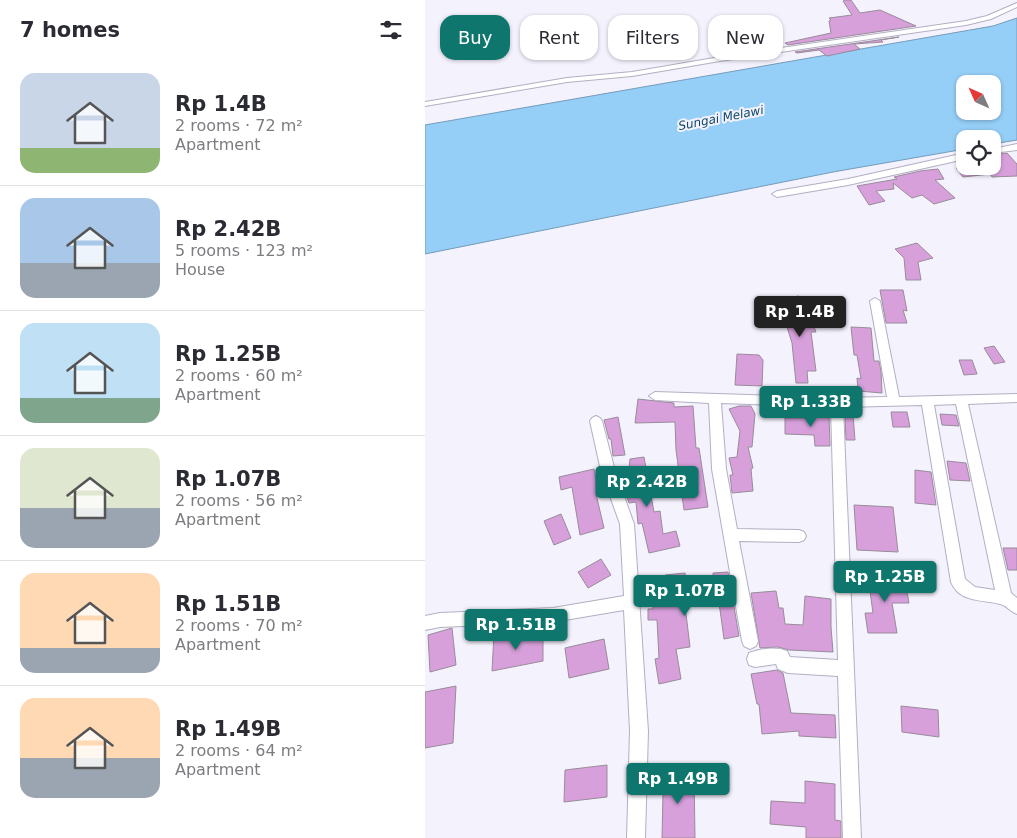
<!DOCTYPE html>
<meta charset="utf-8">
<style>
body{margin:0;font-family:"DejaVu Sans",sans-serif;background:#f2f2f3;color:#2b2b33;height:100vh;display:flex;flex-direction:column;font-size:19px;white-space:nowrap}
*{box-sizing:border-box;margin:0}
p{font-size:16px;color:#7c7c81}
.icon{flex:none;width:28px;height:28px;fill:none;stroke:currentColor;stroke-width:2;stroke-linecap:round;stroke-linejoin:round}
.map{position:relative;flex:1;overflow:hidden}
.side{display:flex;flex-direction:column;background:#fff;width:425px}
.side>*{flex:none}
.top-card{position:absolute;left:15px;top:15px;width:475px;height:45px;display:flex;gap:10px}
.needle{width:32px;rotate:315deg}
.controls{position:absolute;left:531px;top:75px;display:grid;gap:10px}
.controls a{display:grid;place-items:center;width:45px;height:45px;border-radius:10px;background:#fff;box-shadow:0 1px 4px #0004;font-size:25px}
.price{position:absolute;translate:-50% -42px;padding:0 11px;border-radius:5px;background:#0f766e;color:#fff;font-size:16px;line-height:32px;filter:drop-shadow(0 1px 2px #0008)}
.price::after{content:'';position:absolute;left:50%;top:30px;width:15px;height:11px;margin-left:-8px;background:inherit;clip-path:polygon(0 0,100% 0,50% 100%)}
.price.current{background:#222;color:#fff}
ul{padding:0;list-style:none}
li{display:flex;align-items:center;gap:15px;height:125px;padding:0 20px}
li+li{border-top:1px solid #e1e1e2}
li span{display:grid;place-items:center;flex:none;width:140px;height:100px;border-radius:15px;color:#555}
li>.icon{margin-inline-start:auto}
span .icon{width:60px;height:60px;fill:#fffc;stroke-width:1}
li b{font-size:21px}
h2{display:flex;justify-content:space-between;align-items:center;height:60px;padding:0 20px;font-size:21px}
.chip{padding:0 18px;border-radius:15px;background:#fff;box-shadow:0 1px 4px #0004;font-size:18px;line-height:45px}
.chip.current{background:#0f766e;color:#fff}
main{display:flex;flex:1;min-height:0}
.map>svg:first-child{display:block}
.water{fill:#95cef6;stroke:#749cba;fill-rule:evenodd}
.building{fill:#d7a0db;stroke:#998b9a}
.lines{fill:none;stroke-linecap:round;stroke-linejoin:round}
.street-casing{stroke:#b3afc2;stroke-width:2}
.street{fill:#fff;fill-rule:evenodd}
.labels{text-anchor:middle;stroke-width:4;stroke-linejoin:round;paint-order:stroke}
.far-water-label{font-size:12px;font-style:italic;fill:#0c4767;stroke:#f4f2fd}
</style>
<main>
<section class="side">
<h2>7 homes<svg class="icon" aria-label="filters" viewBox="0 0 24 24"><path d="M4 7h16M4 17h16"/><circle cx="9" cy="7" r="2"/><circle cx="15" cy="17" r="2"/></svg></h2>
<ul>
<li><span style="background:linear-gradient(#c9d6e8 75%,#8fb573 0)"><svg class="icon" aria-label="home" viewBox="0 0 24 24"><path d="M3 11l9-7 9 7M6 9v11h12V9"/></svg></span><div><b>Rp 1.4B</b><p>2 rooms · 72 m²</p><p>Apartment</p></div></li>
<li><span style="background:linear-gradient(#a9c7e8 65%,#9aa5b1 0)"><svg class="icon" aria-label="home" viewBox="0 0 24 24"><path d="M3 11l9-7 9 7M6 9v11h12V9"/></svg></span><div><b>Rp 2.42B</b><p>5 rooms · 123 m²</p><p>House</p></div></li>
<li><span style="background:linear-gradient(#bfe0f5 75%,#7fa58c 0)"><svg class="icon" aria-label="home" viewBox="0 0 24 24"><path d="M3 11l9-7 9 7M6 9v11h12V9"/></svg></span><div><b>Rp 1.25B</b><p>2 rooms · 60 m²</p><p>Apartment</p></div></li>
<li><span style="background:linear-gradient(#dfe7d0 60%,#9aa5b1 0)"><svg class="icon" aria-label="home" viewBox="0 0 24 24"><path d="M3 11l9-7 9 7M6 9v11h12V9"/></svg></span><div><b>Rp 1.07B</b><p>2 rooms · 56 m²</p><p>Apartment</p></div></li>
<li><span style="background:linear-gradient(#ffd9b3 75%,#9aa5b1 0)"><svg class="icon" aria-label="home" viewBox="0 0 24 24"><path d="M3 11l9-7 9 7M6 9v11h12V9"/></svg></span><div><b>Rp 1.51B</b><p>2 rooms · 70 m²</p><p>Apartment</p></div></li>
<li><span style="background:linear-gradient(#ffd9b3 60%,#9aa5b1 0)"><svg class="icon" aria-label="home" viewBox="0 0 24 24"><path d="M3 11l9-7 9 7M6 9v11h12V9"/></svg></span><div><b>Rp 1.49B</b><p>2 rooms · 64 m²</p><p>Apartment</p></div></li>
</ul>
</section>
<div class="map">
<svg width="592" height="838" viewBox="0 0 592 838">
<rect width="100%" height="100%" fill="#f4f2fd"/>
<path class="water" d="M592,18V140L568,144V139H540V149L408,172L0,254V125L568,26ZM540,84H568V111H540Z"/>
<g class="building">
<path d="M420,0H426L435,13L455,10L491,26L363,45L360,43L406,33L404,21L406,20L404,18L427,15L418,1Z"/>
<path d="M474,37L456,40L458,42L429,44L435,49L402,56L394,50L372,53L370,52Z"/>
<path d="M582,153L592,164V176L567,177L565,174L538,177L531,168L568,166V155Z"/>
<path d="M513,169L519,179L510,180L530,198L509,204L497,195L487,198L468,183L469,189L451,191L460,201L444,205L432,186L472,179L469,177L495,171Z"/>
<path d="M492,243L508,258L493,262L496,280H481L479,258L470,249Z"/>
<path d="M455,290H478L482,311L478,310L482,323H461Z"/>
<path d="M374,296L379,309H382L391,332H386L391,371H382L383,383H371L367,343L357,311H363L359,298Z"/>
<path d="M426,327L446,328L449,361H454L456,371L457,393L433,391L432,378L436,379L432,355H429Z"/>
<path d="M569,346L580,362L569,364L559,348Z"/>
<path d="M312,354L334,355L338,360L337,386L310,385Z"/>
<path d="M534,360H547L552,374L539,375Z"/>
<path d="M213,399L249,403V407L268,406L271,448H274L283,507L259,510L251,450L250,422L210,423Z"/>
<path d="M314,406H326L330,414L327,447H323L328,468L326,469L328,491L307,493L305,475H308L304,458L312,457L315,431L304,409Z"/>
<path d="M466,412H482L485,427H468Z"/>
<path d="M388,414L404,415L405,446H390L389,435L360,434V418H388Z"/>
<path d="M515,414L531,415L534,426L517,425Z"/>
<path d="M420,415H428L430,440H421Z"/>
<path d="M193,417L200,455L188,456L186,439H184L179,420Z"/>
<path d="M219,457L229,512L235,511L238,534L251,531L255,546L224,553L217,523L213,524L211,502L204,503L196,478H203L205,459Z"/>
<path d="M522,461L541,463L545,481L525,480Z"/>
<path d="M169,469L174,494H171L179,528L155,535L147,487L136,490L134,477Z"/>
<path d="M490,470L506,472L511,505L490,503Z"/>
<path d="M429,505L468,507L473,552L432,550Z"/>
<path d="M136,514L146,538L129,545L119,521Z"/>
<path d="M578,548H592V570H583Z"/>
<path d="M176,559L186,575L163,588L153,572Z"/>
<path d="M303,572L314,636L299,639L292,588L262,593L263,596L259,597L265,647L251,649L256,679L234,684L230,659L234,658L232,620H223V609H228L226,583L241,582L240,575L260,573L261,582L288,577V573Z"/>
<path d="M443,576H479L484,603H467L472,633H443L440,613H448Z"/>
<path d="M351,591L354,608H358L360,624L378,625L380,596L406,599V627L408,652L364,650L353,647L335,648L326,593Z"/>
<path d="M27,628L31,665L5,672L3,635Z"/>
<path d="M91,631L90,639L118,635V661L67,671L69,634Z"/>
<path d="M179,639L184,669L144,678L140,648Z"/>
<path d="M352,670L358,673L366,713L410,715L411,738L374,736V731L337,734L334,704H332L326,674Z"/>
<path d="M31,686L28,743L0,748V692Z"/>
<path d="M476,706L513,710L514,737L477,732Z"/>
<path d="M182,765V797L139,802L140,770Z"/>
<path d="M235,773H269L270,838H237L238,793H234Z"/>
<path d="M380,781L410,784V820L416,821V838H381V827L345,824L346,801L380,803Z"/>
</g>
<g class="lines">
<g class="street-casing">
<g id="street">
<path d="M592,3V7L566,19L541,25L295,61L207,76L142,82L0,106V102L142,78L207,72L295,57L541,21L562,16Z"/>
<path d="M592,144V150L568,153V149Z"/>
<path d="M540,153V159L423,185L352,197L347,194L352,191L423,179Z"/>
<path d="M450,298L455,301L474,397L592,394V402L543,404L586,593L592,598V614C586,612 581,605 575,604C556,599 535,603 526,582L497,405L418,407L436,838H418L413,676L363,673L353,669L351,664L330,667L324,665L322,659L324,653C335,649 351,646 362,651L365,657L413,660L406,407L296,403L301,469L312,529L374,530L379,532L381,536L379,540L374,542L314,541L333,641L331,646L325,649L319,646L317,641L287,469L284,403L230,400L224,396L230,392L412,398L462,397L445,301ZM531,404L570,590L550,587L540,579L509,405Z"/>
<path d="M171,416L175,418L177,421L190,471L209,524L223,731L220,838H202L205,731L199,610L128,622L15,627L0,630V616L15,613L128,608L199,596L195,524L176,471L165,421L167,418Z"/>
</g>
</g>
<use href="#street" class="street"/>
</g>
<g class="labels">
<g class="far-water-label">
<text transform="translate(296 118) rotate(-11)" y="4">Sungai Melawi</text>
</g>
</g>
</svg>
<div class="controls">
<a><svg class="needle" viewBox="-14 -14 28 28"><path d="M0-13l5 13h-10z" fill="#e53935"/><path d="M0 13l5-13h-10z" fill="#7c7c81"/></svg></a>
<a><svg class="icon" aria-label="locate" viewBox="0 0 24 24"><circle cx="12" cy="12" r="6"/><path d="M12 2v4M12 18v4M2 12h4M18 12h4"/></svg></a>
</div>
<b class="price current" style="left:375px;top:338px">Rp 1.4B</b>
<b class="price" style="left:386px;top:428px">Rp 1.33B</b>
<b class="price" style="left:222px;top:508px">Rp 2.42B</b>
<b class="price" style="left:460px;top:603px">Rp 1.25B</b>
<b class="price" style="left:260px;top:617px">Rp 1.07B</b>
<b class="price" style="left:91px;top:651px">Rp 1.51B</b>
<b class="price" style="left:253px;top:805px">Rp 1.49B</b>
<div class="top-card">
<a class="chip current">Buy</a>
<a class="chip">Rent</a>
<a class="chip">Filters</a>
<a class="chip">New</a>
</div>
</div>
</main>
